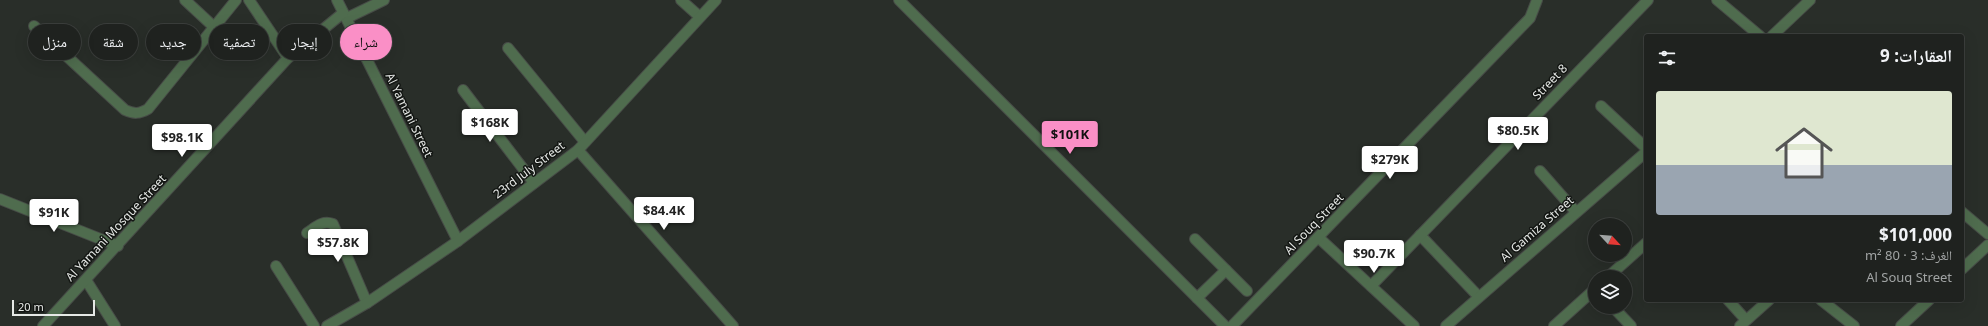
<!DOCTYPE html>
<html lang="ar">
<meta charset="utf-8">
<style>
body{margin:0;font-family:"Noto Sans","Noto Naskh Arabic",sans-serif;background:#272a28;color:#f1f3f6;direction:rtl;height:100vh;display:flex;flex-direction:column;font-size:15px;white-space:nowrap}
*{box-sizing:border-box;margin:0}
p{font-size:13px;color:#a1a4a4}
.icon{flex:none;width:22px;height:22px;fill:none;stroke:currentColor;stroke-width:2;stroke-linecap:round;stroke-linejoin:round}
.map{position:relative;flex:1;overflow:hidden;direction:ltr}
.details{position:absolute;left:1644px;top:34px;width:320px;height:268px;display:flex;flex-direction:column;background:#1f221f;border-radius:4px;box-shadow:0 4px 16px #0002,0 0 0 1px #3c3f3d;direction:rtl}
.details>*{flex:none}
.guide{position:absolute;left:12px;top:24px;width:380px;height:36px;direction:rtl;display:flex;gap:8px}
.needle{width:26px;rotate:116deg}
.controls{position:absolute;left:1588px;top:218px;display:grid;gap:8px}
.controls a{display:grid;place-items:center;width:44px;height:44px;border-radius:50%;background:#1f221f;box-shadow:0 4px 16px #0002,0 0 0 1px #3c3f3d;font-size:20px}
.scale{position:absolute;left:12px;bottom:10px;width:83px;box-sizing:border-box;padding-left:4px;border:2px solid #e6e9e6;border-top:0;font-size:11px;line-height:14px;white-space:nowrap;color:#e6e9e6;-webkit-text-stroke:3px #131613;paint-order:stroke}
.price{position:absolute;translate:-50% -34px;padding:0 9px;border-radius:4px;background:#fff;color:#222;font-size:13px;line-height:26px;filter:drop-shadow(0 1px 2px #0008)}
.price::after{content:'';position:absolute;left:50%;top:24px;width:12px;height:9px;margin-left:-6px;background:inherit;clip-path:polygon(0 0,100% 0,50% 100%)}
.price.active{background:#fa8fc6;color:#111}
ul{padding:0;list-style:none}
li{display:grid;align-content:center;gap:8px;height:212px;padding:0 12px}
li+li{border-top:1px solid #3c3f3d}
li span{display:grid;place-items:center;height:124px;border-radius:4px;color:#555}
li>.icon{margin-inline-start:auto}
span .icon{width:72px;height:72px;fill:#fffc;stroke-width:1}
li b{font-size:17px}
h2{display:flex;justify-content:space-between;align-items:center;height:48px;padding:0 12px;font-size:17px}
.chip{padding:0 14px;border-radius:18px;background:#1f221f;box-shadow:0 4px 16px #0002,0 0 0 1px #3c3f3d;font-size:14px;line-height:36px}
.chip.active{background:#fa8fc6;color:#111}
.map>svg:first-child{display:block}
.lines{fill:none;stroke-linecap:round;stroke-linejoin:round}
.lane-casing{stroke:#474c47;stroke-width:12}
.street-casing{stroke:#474c47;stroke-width:12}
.lane{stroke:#4f6c4e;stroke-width:10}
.street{stroke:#4f6c4e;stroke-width:10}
.labels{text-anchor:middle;stroke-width:3;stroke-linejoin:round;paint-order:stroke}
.street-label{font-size:12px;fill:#e6e9e6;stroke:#131613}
</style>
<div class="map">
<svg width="1988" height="326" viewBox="0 0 1988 326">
<rect width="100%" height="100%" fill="#292e29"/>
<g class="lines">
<g class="lane-casing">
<g id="lane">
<path d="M1195,239L1247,291"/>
<path d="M1197,298L1226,270"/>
</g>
</g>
<g class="street-casing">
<g id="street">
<path d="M185,0L214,27"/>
<path d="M249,0L288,58"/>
<path d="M337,0L458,241"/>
<path d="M681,0L700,17"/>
<path d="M899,0L1225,326"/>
<path d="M1717,0L1760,36"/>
<path d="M347,18L384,0"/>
<path d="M34,26L125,110C134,114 139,114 148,109L236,0"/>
<path d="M1772,36L1810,0"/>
<path d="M508,48L585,142"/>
<path d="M463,90L534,183"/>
<path d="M1601,106L1646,148"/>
<path d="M578,150L733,326"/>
<path d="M1540,171L1576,212"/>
<path d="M0,199L118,246"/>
<path d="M1962,212L1988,234"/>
<path d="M307,233C316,227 322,220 333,224L367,303"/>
<path d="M1420,235L1479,297"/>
<path d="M1319,238L1414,326"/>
<path d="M276,266L314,326"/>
<path d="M1962,269L1988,245"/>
<path d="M1608,277L1646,243"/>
<path d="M86,280L115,326"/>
<path d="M1371,286L1648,0"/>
<path d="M1728,300L1746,320"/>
<path d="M1821,300L1854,326"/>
<path d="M1613,307L1631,326"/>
<path d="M43,326L288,58L343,13"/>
<path d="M327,326L367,303L458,241L578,150L716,0"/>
<path d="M1232,326L1530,18L1537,0"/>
<path d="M1446,326L1646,152"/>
<path d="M1554,326L1595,289"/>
<path d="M1740,326L1769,300"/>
<path d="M1901,326L1929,300"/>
</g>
</g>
<use href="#lane" class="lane"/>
<use href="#street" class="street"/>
</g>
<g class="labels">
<g class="street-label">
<text transform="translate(1550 82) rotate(-46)" y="4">Street 8</text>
<text transform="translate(409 115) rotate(64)" y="4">Al Yamani Street</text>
<text transform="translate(529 170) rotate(-37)" y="4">23rd July Street</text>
<text transform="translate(1314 224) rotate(-46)" y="4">Al Souq Street</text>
<text transform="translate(116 228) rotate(-47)" y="4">Al Yamani Mosque Street</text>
<text transform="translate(1537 229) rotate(-41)" y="4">Al Gamiza Street</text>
</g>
</g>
</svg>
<div class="controls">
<a><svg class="needle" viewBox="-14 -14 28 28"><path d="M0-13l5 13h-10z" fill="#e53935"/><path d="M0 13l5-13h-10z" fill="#a1a4a4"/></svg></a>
<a><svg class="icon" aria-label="layers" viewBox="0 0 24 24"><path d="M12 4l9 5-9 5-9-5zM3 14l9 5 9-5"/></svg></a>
</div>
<div class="scale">20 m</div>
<b class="price" style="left:490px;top:143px">$168K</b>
<b class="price" style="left:1518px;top:151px">$80.5K</b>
<b class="price active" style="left:1070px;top:155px">$101K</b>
<b class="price" style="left:182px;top:158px">$98.1K</b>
<b class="price" style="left:1390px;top:180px">$279K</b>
<b class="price" style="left:664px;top:231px">$84.4K</b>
<b class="price" style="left:54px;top:233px">$91K</b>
<b class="price" style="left:338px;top:263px">$57.8K</b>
<b class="price" style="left:1374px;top:274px">$90.7K</b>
<div class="guide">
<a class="chip active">شراء</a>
<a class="chip">إيجار</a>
<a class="chip">تصفية</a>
<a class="chip">جديد</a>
<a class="chip">شقة</a>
<a class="chip">منزل</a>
</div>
<section class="details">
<h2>العقارات: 9<svg class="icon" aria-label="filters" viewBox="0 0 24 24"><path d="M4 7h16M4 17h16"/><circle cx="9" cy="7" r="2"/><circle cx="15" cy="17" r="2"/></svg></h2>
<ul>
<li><span style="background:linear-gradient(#dfe7d0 60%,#9aa5b1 0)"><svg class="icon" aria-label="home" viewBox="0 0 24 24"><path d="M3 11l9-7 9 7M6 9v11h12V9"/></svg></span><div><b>$101,000</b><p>الغرف: 3 · 80 m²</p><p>Al Souq Street</p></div></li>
</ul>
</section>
</div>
